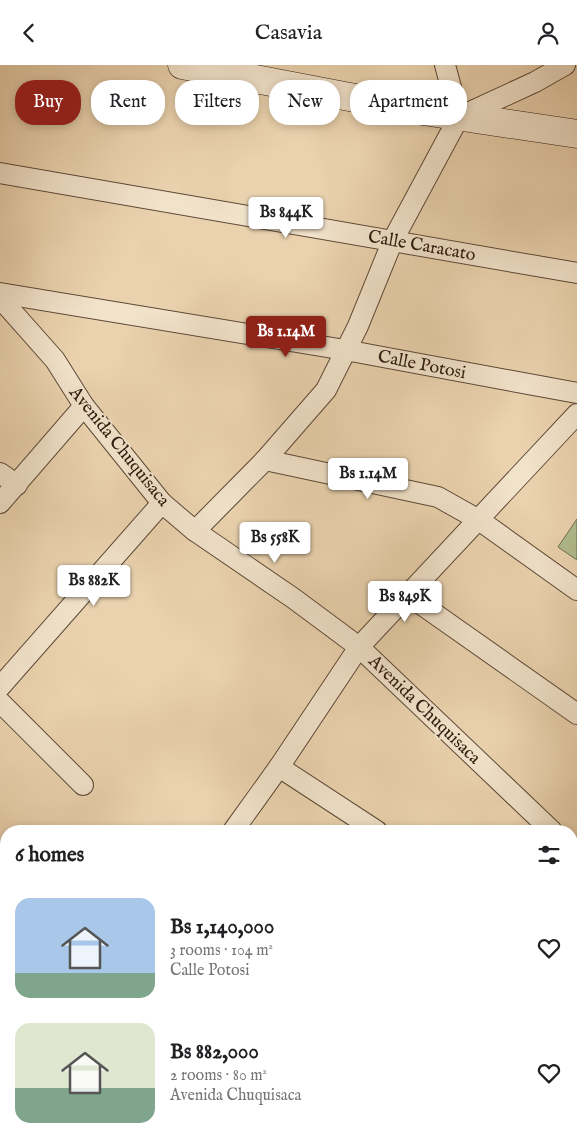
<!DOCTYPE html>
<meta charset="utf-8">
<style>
body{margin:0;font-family:"IM FELL English",serif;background:#f6f6f6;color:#202124;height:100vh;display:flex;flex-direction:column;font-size:19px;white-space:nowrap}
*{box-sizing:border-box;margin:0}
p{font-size:16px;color:#757577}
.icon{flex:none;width:28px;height:28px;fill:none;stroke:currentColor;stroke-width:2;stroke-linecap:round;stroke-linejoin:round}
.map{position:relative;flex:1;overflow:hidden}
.sheet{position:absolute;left:0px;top:760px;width:578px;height:320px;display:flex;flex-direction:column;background:#fff;border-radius:20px 20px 0 0;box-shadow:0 2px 8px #0003}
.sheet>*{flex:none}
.hud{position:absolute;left:15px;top:15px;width:548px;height:45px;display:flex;gap:10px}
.price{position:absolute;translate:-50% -42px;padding:0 11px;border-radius:5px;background:#fff;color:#222;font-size:16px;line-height:32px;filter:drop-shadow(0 1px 2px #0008)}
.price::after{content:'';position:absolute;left:50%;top:30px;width:15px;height:11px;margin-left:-8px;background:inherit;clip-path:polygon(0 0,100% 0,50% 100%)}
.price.on{background:#8f2418;color:#fff}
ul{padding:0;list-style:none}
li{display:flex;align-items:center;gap:15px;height:125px;padding:0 15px}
li span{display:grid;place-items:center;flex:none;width:140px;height:100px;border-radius:15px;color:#555}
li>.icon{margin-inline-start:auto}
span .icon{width:60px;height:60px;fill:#fffc;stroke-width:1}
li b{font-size:21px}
h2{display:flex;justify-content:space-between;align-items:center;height:60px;padding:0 15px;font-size:21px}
.pill{padding:0 18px;border-radius:20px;background:#fff;box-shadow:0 2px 8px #0003;font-size:18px;line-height:45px}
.pill.on{background:#8f2418;color:#fff}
header{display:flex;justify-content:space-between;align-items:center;height:65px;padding:0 15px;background:#fff;font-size:22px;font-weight:600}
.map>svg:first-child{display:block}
.green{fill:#b1bd8f;stroke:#706c4f}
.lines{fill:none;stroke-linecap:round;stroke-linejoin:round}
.street-casing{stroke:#5d4937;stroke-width:22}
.secondary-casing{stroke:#2e1b0f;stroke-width:29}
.path{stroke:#2e1b0f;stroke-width:3;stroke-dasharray:1 2.5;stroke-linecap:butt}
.street{stroke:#f1e2ca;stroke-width:20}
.secondary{stroke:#f1e2ca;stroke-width:28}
.labels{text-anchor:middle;stroke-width:4;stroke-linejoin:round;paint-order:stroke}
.street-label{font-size:18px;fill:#2e1b0f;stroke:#f1e2ca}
</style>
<header><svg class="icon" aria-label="back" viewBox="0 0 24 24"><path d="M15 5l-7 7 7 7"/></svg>Casavia<svg class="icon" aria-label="person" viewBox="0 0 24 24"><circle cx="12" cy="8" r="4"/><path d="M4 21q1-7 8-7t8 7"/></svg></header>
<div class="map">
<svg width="577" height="1080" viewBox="0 0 577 1080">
<rect width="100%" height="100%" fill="#ead2ae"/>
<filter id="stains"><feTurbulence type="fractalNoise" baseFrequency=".004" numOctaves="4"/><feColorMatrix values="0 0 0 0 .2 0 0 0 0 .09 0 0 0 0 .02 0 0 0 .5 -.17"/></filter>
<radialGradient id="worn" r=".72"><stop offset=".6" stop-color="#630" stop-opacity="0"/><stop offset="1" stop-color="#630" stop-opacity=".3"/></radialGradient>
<path class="green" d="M577,454V495L558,482Z"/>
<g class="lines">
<g class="street-casing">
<g id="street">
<path d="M445,0L459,52"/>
<path d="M0,108L577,208"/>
<path d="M0,228L345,285L577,328"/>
<path d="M0,233L55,295L84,341L162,438L195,466L293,533L359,582L552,766"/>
<path d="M265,395L438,432L479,455L577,525"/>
<path d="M0,408L17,420"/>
<path d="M0,438L84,341"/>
<path d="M195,466L265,395L326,325L358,261L393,175L459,52L535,17L565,0"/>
<path d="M408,530L577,649"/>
<path d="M0,622L162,438"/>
<path d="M0,637L83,720"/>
<path d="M279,702L377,766"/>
<path d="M233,766L279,702L359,582L577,349"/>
<path d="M571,785L577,790"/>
<path d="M0,871L6,877"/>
<path d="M571,917L577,909"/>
<path d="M0,966L6,959"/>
<path d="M10,1074L18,1080"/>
<path d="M233,1074L242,1080"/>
<path d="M131,1080L137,1074"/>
<path d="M446,1080L451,1074"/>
</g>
</g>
<g class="secondary-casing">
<path id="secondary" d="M182,0L423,46L577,69"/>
</g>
<g class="path">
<path d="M571,1068L577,1073"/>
<path d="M516,1074L524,1080"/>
</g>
<use href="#street" class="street"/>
<use href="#secondary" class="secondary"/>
</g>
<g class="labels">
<g class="street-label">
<text transform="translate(422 180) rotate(10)" y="6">Calle Caracato</text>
<text transform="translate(422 299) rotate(11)" y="6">Calle Potosi</text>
<text transform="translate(120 381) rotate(51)" y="6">Avenida Chuquisaca</text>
<text transform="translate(425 644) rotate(44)" y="6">Avenida Chuquisaca</text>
</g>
</g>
<rect width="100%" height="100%" filter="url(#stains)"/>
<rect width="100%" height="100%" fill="url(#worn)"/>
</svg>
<b class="price" style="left:286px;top:174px">Bs 844K</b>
<b class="price on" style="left:286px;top:293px">Bs 1.14M</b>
<b class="price" style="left:368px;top:435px">Bs 1.14M</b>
<b class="price" style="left:275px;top:499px">Bs 558K</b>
<b class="price" style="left:94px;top:542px">Bs 882K</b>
<b class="price" style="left:405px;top:558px">Bs 849K</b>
<div class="hud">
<a class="pill on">Buy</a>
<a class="pill">Rent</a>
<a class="pill">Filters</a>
<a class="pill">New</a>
<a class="pill">Apartment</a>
</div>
<section class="sheet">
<h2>6 homes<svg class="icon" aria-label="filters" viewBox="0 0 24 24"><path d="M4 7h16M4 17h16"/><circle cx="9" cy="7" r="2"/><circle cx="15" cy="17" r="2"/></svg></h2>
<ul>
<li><span style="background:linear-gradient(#a9c7e8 75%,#7fa58c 0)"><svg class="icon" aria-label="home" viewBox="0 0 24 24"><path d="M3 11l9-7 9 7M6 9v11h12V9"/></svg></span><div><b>Bs 1,140,000</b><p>3 rooms · 104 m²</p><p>Calle Potosi</p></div><svg class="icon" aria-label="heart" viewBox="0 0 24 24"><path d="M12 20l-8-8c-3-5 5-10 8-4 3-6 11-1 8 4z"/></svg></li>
<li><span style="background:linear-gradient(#dfe7d0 65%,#7fa58c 0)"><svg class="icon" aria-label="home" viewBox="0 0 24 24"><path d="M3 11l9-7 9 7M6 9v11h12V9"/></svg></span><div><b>Bs 882,000</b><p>2 rooms · 80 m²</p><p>Avenida Chuquisaca</p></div><svg class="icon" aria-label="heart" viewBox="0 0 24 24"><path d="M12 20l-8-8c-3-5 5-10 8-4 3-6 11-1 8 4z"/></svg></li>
</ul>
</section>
</div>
